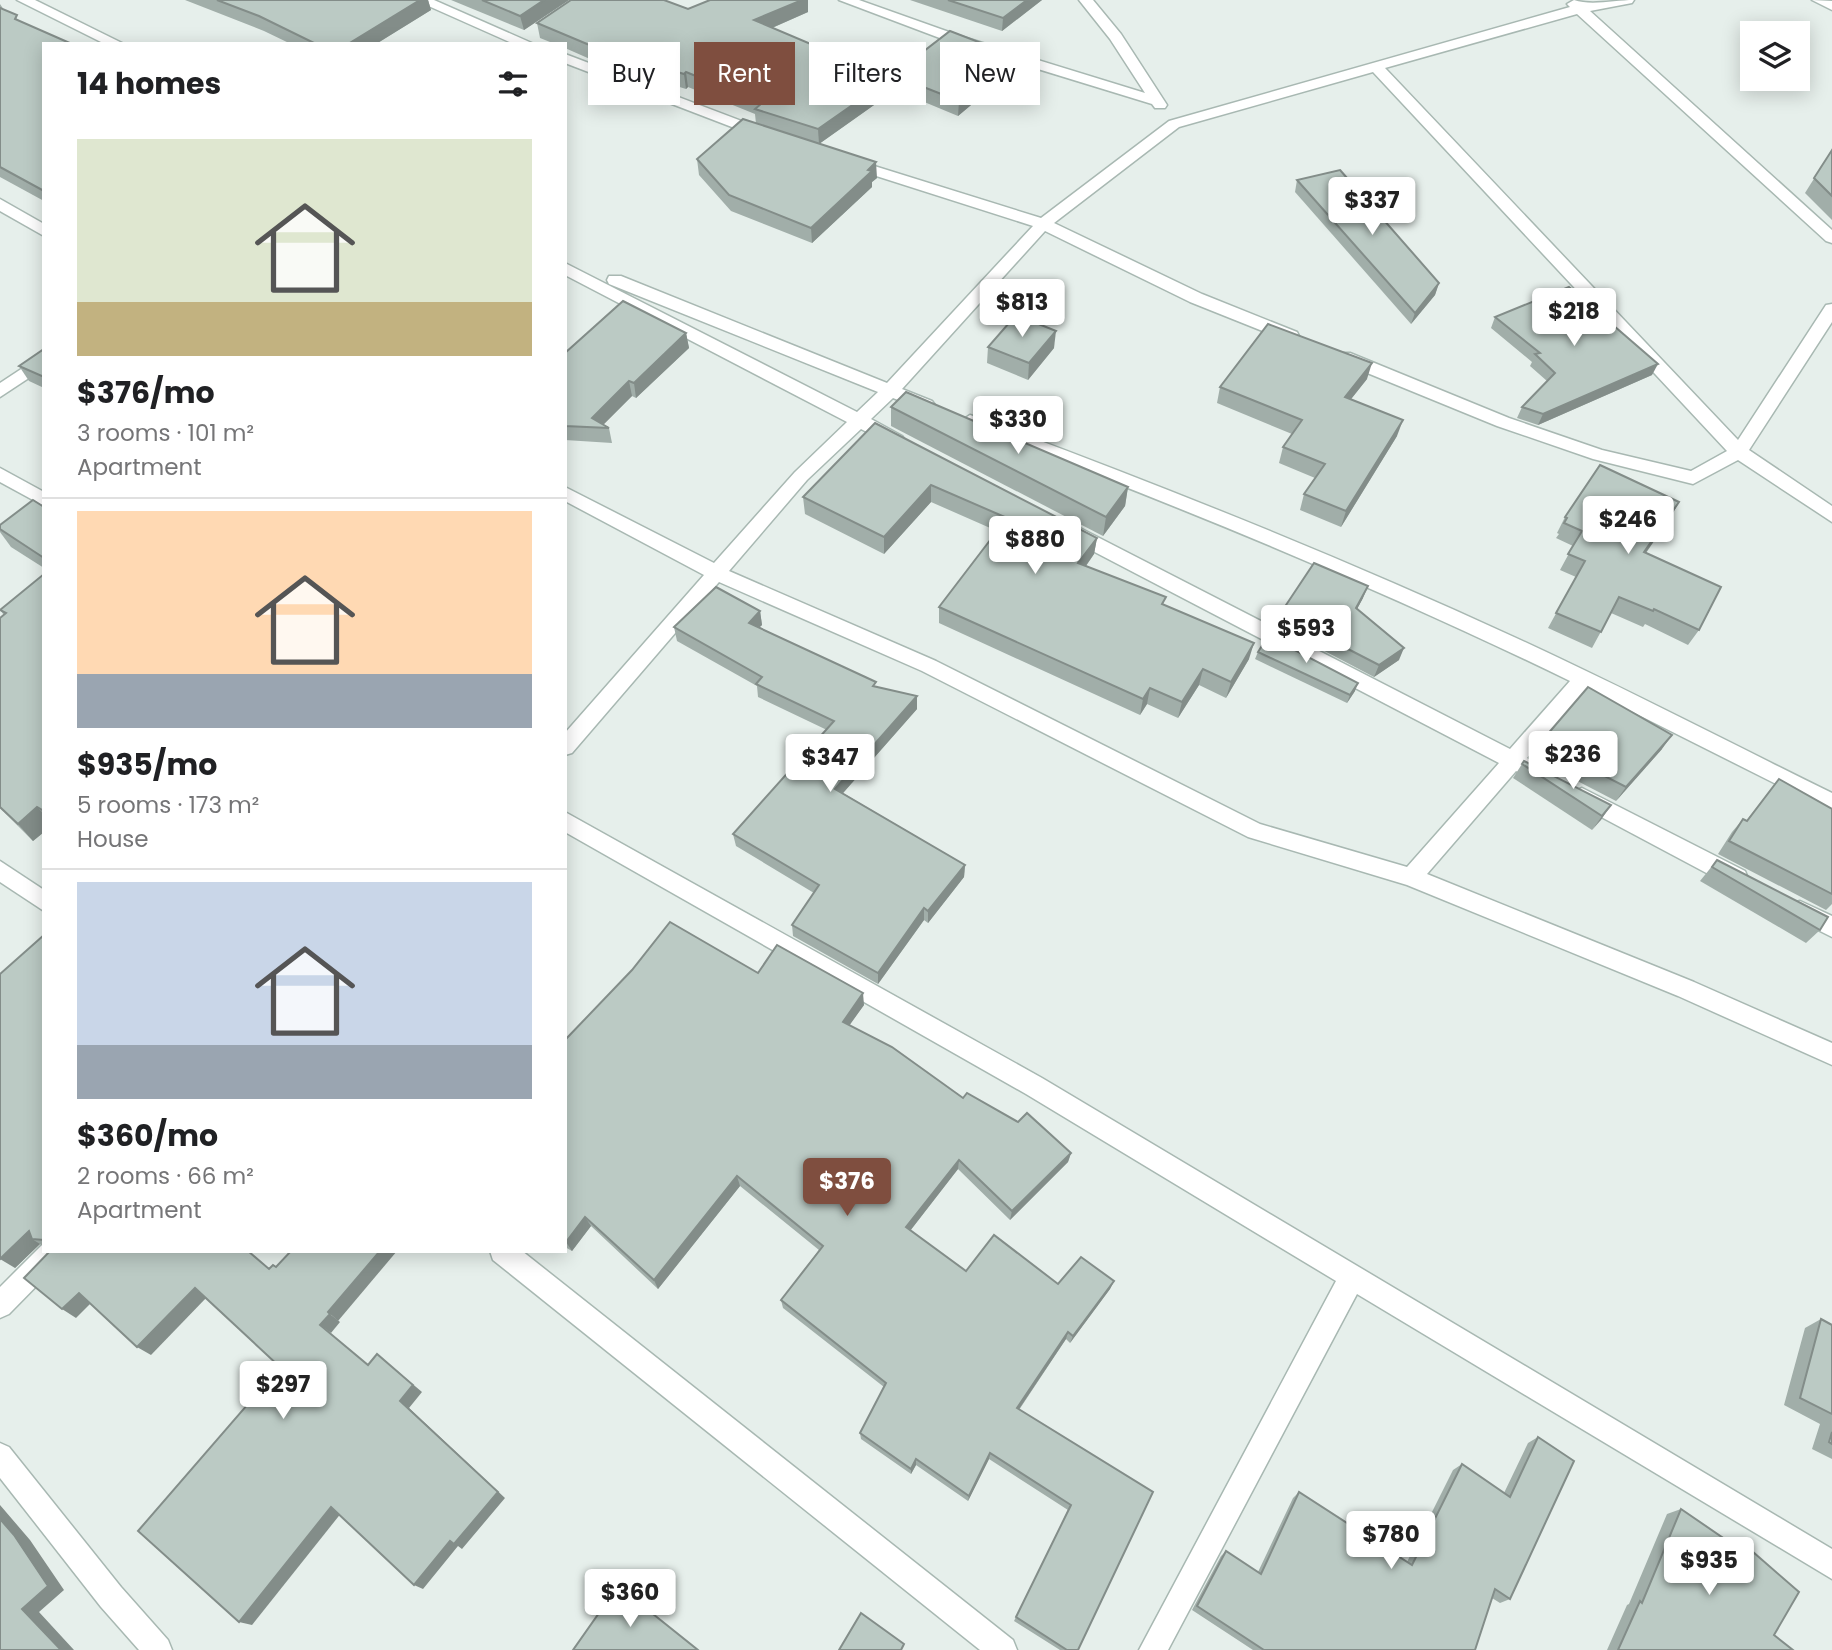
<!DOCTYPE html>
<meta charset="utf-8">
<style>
body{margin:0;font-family:Poppins,sans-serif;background:#f2f2f2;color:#202124;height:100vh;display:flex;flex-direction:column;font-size:26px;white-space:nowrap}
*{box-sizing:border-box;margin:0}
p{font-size:23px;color:#757577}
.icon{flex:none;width:38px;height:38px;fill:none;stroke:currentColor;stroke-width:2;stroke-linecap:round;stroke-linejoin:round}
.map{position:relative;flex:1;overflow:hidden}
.panel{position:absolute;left:42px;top:42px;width:525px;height:1211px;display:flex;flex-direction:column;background:#fff;border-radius:0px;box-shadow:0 4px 18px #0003}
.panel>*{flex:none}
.banner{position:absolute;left:588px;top:42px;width:665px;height:63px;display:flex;gap:14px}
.fabs{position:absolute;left:1740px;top:21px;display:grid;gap:14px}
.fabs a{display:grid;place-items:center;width:70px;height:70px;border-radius:0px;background:#fff;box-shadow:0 4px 18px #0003;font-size:35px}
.price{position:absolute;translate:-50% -60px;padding:0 16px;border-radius:7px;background:#fff;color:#222;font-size:23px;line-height:46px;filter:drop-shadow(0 2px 4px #0008)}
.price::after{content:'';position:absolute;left:50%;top:42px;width:21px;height:16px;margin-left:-10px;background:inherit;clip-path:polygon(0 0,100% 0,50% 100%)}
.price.selected{background:#7f4e3f;color:#fff}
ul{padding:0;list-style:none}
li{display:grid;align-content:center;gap:14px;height:371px;padding:0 35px}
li+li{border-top:2px solid #e0e0e0}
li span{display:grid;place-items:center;height:217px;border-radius:0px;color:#555}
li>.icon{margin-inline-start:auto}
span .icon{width:126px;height:126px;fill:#fffc;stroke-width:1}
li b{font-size:30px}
h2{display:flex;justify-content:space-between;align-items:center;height:84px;padding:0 35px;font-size:30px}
.chip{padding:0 24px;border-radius:0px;background:#fff;box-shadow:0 4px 18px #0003;font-size:24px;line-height:63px}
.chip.selected{background:#7f4e3f;color:#fff}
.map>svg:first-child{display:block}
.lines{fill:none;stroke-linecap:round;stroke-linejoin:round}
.minor-casing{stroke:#a8b8b2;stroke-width:3}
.minor{fill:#fff;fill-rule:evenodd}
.wall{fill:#a1aea9}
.shaded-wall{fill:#838d89}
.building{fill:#bbcac4;stroke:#838d89;stroke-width:2}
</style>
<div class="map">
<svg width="1832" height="1650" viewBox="0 0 1832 1650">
<rect width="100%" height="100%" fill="#e6efeb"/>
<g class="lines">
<g class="minor-casing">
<g id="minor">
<path d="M17,0H35L124,44H105Z"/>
<path d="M415,0H434L534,44H514Z"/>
<path d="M839,0H859L963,37L1145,93L1110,39L1079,0H1093L1121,34L1167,105L1165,108H1155L1152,104L953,43Z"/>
<path d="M1574,0C1591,6 1615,0 1634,0L1632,3L1590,11L1832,230V243L1826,241L1577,14L1385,68L1738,440L1826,305L1832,304V322L1749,450L1832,506V522L1738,460L1693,484L1593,459L1497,426L1338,361L1336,357L1338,353H1350L1509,418L1602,450L1691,471L1727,451L1373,72L1179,127L1054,223L1202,294L1297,332L1299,336L1297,340H1285L1190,302L1045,231L902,389L932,401L935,405L932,409L926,411L893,398L871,419L902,436L905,440L902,444H890L861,429L807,480L729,571L936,661L1260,824L1407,867L1499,763L1064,536L1061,531L1064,526H1076L1510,749L1570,681C1373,585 1170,502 964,425L961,421L970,415L976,417C1158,484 1338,556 1514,637C1621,686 1726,741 1832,793V812L1587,689L1527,758L1552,771L1555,777L1552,783L1545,785L1516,771L1427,874L1694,982L1832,1043V1065L1678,996L1407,885L1248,837L922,671L719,582L572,753L565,755V733L704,575L565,501V487L714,563L795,472L847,422L565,275V263L857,412L878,392L609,284L607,280L609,276H621L887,383L1033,226L845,166L843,163L845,160H855L1041,218L1169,121L1570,7L1567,4Z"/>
<path d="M1812,0L1832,1V10Z"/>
<path d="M565,54L768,131L770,134L763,138L758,137L565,63Z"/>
<path d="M0,199L44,224V236L0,211Z"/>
<path d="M44,354V368L0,397V383Z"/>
<path d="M0,468L44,492V506L0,482Z"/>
<path d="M1582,788L1745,871L1748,878L1745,885L1737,887L1729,885L1575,803L1572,797L1575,791Z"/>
<path d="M565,812L1042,1078L1832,1549V1579L1357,1294L1168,1650H1139L1336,1281L1026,1094L565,832Z"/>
<path d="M0,861L44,890V911L0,882Z"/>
<path d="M1800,901L1832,916V937L1792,917L1789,910L1792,903Z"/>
<path d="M44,1243V1251H65L62,1260L9,1314L0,1318V1287Z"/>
<path d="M490,1251H522L1013,1640L1017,1650H980L493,1260Z"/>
<path d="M0,1443L9,1447L121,1587L168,1640L172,1650H139L101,1607L0,1478Z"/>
</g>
</g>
<use href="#minor" class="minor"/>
</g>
<g class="wall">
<path d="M185,0H428L431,10L376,44H291L264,31Z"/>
<path d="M451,0H569L524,30Z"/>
<path d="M710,0H808V12L772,28L891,78V93L819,144L877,178L872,182V187L812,243L731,211L699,175L697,159L756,124L755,114L688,87L686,89L590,59L565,48V44H555L540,38L537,23L688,9Z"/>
<path d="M910,0H1042L1002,31Z"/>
<path d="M0,4L4,10L20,21L44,44V201L0,177Z"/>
<path d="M1019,73L977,100L958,116L893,89V75Z"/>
<path d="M1832,150V220L1805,193Z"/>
<path d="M1297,180L1439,283L1435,295L1411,324L1295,192Z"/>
<path d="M1495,317L1652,375L1538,425L1517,418L1522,407L1547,381L1530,366L1532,362L1491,328Z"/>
<path d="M686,333L689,348L636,398L632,396L603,425L609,428L612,443L565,440V353Z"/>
<path d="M988,347L1054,348L1028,380L987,363Z"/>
<path d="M44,349V388L29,381L19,366Z"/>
<path d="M1367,379L1351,399L1397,436L1341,527L1300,510L1304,494L1315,478L1279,463L1283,447L1292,434L1217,403L1220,387Z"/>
<path d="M891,407L1128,487L1125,506L1103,536L891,426Z"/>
<path d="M875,423L1097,538L1094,554L1086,566L1164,605L1249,659L1226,698L1199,685L1178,718L1147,704L1140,715L939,623V607L997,531L931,502L884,554L805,514L803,497Z"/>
<path d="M1679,502L1670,518L1646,553L1699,630L1688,645L1645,624L1643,627L1611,613L1592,648L1548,628L1576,577L1560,570L1573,546L1556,538L1559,534L1557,533L1565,517Z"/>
<path d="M44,507V568L11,547L0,532V525Z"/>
<path d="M44,574V832L33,841L0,808V618L4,615L0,610Z"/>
<path d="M1363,598L1357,609L1399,660L1374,677L1277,626L1280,614Z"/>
<path d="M760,611L762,625L759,627L876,687L917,696V709L843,793L965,865L964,877L928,923L924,920L878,984L793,936L792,925L814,893L736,846L733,834L827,730L758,697L757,686L677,641L674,627Z"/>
<path d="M1258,652L1355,691L1347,703L1255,659Z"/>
<path d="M1540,743L1662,749L1616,801L1531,757Z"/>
<path d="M1522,764L1611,805L1592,830L1513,778Z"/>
<path d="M1779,779L1832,809V904L1826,910L1718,854L1732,832L1743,819L1746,821Z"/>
<path d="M1717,860L1820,930L1806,943L1700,881Z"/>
<path d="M44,935V1247L40,1244L15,1268Z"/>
<path d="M758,973L864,1005L849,1025L963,1098L1071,1153L1068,1162L1010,1220L958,1169L910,1231L966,1271L1058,1284L1114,1281L1110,1289L1070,1343L1066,1339L1019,1410L1153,1492L1078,1650H1060L1014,1621L1068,1510L989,1459L968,1501L916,1465L911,1474L861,1439L860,1433L884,1387L783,1308L781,1300L819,1250L740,1186L658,1289L591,1226L572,1251L565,1247V1040Z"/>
<path d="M1821,1319L1832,1325V1459L1812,1449L1820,1424L1784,1405L1805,1328Z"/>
<path d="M1538,1437L1510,1599L1500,1603L1492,1598L1475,1650H1253L1192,1610L1221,1556L1226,1551L1258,1572L1293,1498L1299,1492L1407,1562L1453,1470L1462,1464L1504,1493L1528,1443Z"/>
<path d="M1681,1509L1747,1554L1753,1552L1774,1635L1793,1650H1607L1627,1605L1629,1604L1667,1514Z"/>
</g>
<g class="shaded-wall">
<path d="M420,0H428L431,10L376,44H348Z"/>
<path d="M544,0H569L524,30L520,16Z"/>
<path d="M802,0H808V12L756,35L754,20Z"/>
<path d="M1027,0H1042L1002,31L1003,18Z"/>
<path d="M1020,58L1019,73L977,100L958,116L959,101L978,85Z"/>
<path d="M686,72L688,87L686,89L684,74Z"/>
<path d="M891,78V93L819,144L818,129Z"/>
<path d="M876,162L877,178L872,182V187L812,243L811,228L868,170Z"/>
<path d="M1439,283L1435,295L1411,324L1415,313Z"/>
<path d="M1056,331L1054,348L1028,380L1029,363Z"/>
<path d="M686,333L689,348L636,398L634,383Z"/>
<path d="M1372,363L1367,379L1340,413L1345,397Z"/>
<path d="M1658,364L1652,375L1538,425L1543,414Z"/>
<path d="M629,381L632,396L600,428L592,418Z"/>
<path d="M1403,420L1397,436L1341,527L1346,511Z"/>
<path d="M931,485V502L884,554V537Z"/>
<path d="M1128,487L1125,506L1103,536L1106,517Z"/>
<path d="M1679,502L1670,518L1635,568L1644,552Z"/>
<path d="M1097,538L1094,554L1076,580L1078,563Z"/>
<path d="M1368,586L1363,598L1351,620L1356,608Z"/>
<path d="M760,611L762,625L751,636L749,623Z"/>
<path d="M1254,643L1249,659L1226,698L1231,682Z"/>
<path d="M1404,648L1399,660L1374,677L1379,665Z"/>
<path d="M1203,669L1199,685L1178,718L1182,702Z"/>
<path d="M1358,683L1355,691L1347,703L1350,695Z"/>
<path d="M1150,688L1147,704L1140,715L1143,699Z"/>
<path d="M917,696V709L836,801L835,789Z"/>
<path d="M1672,735L1662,749L1616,801L1626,787Z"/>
<path d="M1611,805L1601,820L1592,830L1602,816Z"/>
<path d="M37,807L44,814V832L33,841L18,824Z"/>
<path d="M965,865L964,877L928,923V911Z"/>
<path d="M924,908V920L878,984V973Z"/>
<path d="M863,993L864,1005L844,1033L843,1022Z"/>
<path d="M1071,1153L1068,1162L1010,1220L1012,1211Z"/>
<path d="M959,1160L958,1169L906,1236V1227Z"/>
<path d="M737,1176L740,1186L658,1289L654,1280Z"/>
<path d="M585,1217L591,1226L572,1251L566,1242Z"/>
<path d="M29,1231L32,1239L40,1244L15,1268L0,1259Z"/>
<path d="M380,1251H397L338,1321L328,1312Z"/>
<path d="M1114,1281L1110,1289L1070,1343L1073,1336Z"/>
<path d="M195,1288L207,1297L151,1355L137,1347Z"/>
<path d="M79,1293L93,1301L76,1318L62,1309Z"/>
<path d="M330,1314L340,1322L331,1333L320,1325Z"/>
<path d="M1068,1332L1066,1339L1015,1415L1017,1408Z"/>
<path d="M377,1354L422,1392L409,1408L505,1498L462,1549L458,1546L423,1589L414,1585L450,1541L400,1401Z"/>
<path d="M990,1453L989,1459L968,1501L969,1496Z"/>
<path d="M916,1459V1465L911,1474V1469Z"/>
<path d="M0,1505L30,1540L64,1590L39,1612L74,1650H61L22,1609L0,1519Z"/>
<path d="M331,1507L342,1512L252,1625L239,1622Z"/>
</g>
<g class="building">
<path d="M217,0H420L348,44H316L259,16Z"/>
<path d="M482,0H544L520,16Z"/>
<path d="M571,0H664L688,9L710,0H802L754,20L891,78L818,129L755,109L762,103L686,72L684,74L587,44L537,23Z"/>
<path d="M948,0H1027L1003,18Z"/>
<path d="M0,8L17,15L15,19L72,44H44V191L0,167Z"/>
<path d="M950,31L1020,58L978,85L959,101L893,75Z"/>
<path d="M743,119L876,162L868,170L872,171L811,228L729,195L697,159Z"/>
<path d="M1832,150V196L1814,178Z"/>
<path d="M1340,170L1439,283L1415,313L1297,180Z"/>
<path d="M1569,287L1658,364L1543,414L1522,407L1555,373L1535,354L1540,353L1495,317Z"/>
<path d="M623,301L686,333L634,383L629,381L592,418L609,428L565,426V353Z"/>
<path d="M1016,315L1056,331L1029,363L988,347Z"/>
<path d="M1268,324L1372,363L1345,397L1403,420L1346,511L1304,494L1325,464L1283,447L1302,420L1220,387Z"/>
<path d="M44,349V377L19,366Z"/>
<path d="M906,392L1128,487L1106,517L891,407Z"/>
<path d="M875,423L1097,538L1078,563L1166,597L1162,604L1254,643L1231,682L1203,669L1182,702L1150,688L1143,699L939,607L1007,518L931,485L884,537L803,497Z"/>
<path d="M1600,465L1679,502L1644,552L1721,587L1699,630L1654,609L1653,611L1619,597L1601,632L1556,613L1585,561L1568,554L1582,531L1564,523L1567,518L1565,517Z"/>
<path d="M33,500L44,507V558L0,529V525Z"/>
<path d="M1314,563L1368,586L1356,608L1404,648L1379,665L1280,614Z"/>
<path d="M44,574V811L37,807L18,824L0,807V618L6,613L0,610Z"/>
<path d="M716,587L760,611L749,623L876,682L873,686L917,696L835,789L965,865L928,911L924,908L878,973L792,925L819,885L733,834L834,721L756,684L762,677L674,627Z"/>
<path d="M1268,636L1358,683L1350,695L1258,652Z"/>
<path d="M1588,687L1672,735L1626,787L1540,743Z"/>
<path d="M1524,761L1611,805L1602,816L1522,764Z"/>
<path d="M1779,779L1832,809V894L1729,841L1743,819L1747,821Z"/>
<path d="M1717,860L1828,917L1820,930L1712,867Z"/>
<path d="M670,922L758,973L777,945L863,993L843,1022L892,1047L963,1098L967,1093L1018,1122L1027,1113L1071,1153L1012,1211L959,1160L906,1227L966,1271L994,1235L1058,1284L1081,1257L1114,1281L1073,1336L1068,1332L1017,1408L1153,1492L1078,1650H1067L1016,1617L1071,1505L990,1453L969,1496L916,1459L911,1469L860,1433L886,1383L781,1300L823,1246L737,1176L654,1280L585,1217L566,1242H565V1040L632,970Z"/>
<path d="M44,935V1240L32,1239L29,1231L0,1259V974Z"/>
<path d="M50,1251H248L269,1269L273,1265L276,1267L291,1251H380L328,1312L330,1314L320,1325L368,1365L377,1354L413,1385L400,1401L498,1492L454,1544L450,1541L414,1585L331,1507L239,1622L138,1531L280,1367L195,1288L137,1347L79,1293L62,1309L24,1278Z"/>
<path d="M1821,1319L1832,1325V1414L1800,1398Z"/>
<path d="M1832,1432V1444L1829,1442Z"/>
<path d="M1538,1437L1574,1461L1510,1599L1495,1589L1475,1650H1264L1197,1606L1226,1551L1261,1574L1299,1492L1412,1565L1462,1464L1510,1497Z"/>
<path d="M1681,1509L1751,1557L1753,1552L1799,1592L1774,1635L1793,1650H1618L1640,1601L1642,1603Z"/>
<path d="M0,1519L14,1535L48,1586L22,1609L61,1650H0Z"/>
<path d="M618,1586L698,1650H573Z"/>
<path d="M861,1613L904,1644L901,1650H839Z"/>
</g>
</svg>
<div class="fabs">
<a><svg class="icon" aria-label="layers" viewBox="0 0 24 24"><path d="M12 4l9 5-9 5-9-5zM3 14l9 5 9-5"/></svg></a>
</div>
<b class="price" style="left:1372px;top:237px">$337</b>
<b class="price" style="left:1022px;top:339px">$813</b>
<b class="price" style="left:1574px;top:348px">$218</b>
<b class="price" style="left:1018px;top:456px">$330</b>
<b class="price" style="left:1628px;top:556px">$246</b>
<b class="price" style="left:1035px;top:576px">$880</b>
<b class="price" style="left:1306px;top:665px">$593</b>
<b class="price" style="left:1573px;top:791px">$236</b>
<b class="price" style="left:830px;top:794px">$347</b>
<b class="price selected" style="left:847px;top:1218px">$376</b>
<b class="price" style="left:283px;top:1421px">$297</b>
<b class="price" style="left:1391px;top:1571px">$780</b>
<b class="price" style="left:1709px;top:1597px">$935</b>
<b class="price" style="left:630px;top:1629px">$360</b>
<div class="banner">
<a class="chip">Buy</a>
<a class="chip selected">Rent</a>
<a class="chip">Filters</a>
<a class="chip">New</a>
</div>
<section class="panel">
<h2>14 homes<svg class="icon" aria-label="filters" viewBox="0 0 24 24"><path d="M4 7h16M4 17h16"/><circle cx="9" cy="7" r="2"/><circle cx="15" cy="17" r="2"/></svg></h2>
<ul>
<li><span style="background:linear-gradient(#dfe7d0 75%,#c2b280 0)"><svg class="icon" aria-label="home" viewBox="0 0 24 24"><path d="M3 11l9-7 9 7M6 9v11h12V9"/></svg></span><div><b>$376/mo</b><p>3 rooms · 101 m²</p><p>Apartment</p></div></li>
<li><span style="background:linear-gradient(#ffd9b3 75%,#9aa5b1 0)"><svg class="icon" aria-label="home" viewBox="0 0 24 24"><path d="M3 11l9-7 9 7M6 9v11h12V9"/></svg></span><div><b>$935/mo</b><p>5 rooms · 173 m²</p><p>House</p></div></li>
<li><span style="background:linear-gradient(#c9d6e8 75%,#9aa5b1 0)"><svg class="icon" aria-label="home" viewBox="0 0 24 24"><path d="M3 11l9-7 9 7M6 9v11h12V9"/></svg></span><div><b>$360/mo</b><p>2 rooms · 66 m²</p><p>Apartment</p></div></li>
</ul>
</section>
</div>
